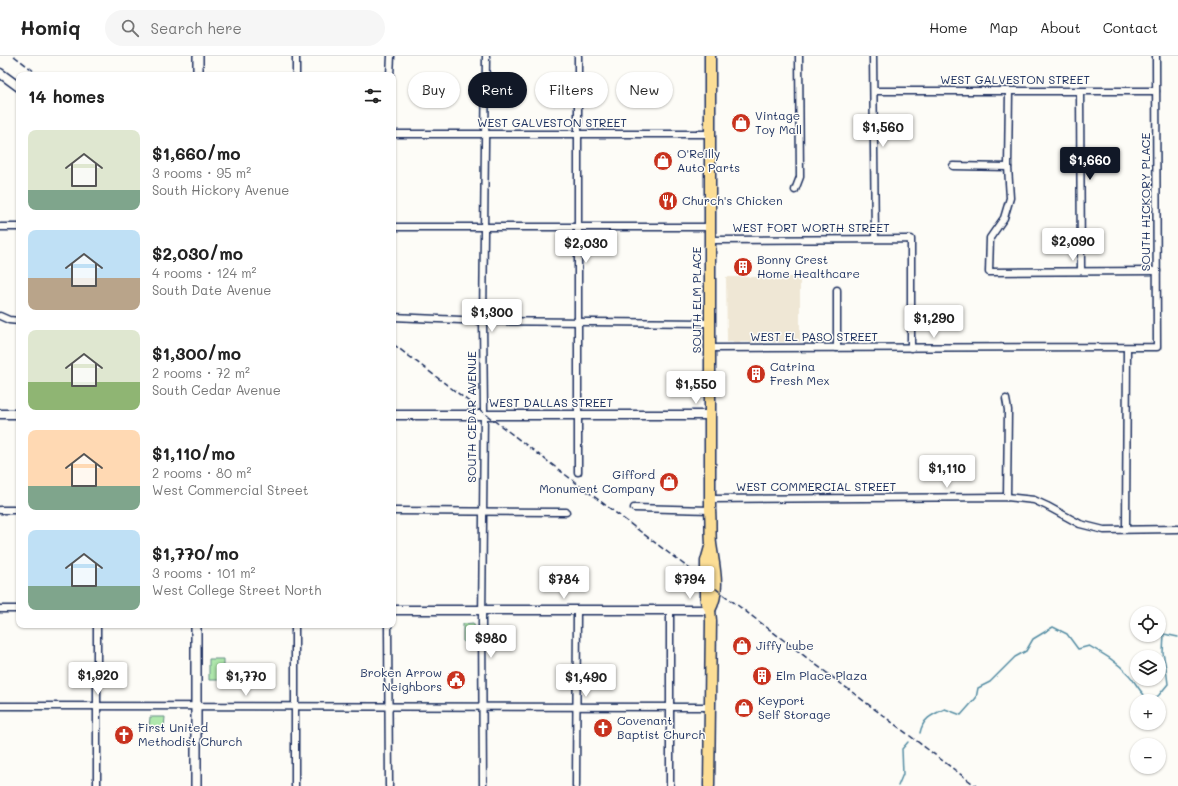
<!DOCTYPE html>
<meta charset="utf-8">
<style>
body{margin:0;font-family:Mali,sans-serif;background:#f6f6f6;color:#222;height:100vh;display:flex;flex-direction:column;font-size:15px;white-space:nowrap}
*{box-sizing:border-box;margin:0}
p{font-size:13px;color:#767676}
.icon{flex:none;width:22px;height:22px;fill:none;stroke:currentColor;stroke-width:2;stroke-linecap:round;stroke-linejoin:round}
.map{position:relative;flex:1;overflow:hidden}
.details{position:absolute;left:16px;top:16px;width:380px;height:556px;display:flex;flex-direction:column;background:#fff;border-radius:8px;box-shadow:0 1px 3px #0004}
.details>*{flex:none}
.top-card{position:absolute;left:408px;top:16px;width:380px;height:36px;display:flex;gap:8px}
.controls{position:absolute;left:1130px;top:550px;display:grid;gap:8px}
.controls a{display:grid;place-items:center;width:36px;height:36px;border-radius:50%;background:#fff;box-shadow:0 1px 3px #0004;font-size:20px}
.price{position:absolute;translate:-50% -34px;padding:0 9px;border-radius:4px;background:#fff;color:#222;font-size:13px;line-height:26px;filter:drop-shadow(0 1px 2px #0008)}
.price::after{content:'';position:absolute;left:50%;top:24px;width:12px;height:9px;margin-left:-6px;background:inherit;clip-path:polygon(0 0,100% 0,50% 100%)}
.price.active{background:#111827;color:#fff}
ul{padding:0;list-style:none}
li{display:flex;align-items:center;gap:12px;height:100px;padding:0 12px}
li span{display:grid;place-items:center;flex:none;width:112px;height:80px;border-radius:8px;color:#555}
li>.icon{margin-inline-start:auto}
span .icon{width:48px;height:48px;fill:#fffc;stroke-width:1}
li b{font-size:17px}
h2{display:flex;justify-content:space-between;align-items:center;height:48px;padding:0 12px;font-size:17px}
.chip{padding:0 14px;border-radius:18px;background:#fff;box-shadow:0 1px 3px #0004;font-size:14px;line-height:36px}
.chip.active{background:#111827;color:#fff}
header{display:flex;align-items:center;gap:24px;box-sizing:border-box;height:56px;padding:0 20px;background:#fff;border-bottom:1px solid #e0e0e0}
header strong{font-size:19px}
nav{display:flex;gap:22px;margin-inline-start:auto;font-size:14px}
.search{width:280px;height:36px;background:#f6f6f6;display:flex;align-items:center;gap:10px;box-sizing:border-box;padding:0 14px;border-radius:22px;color:#767676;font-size:15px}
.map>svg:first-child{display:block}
.built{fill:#efe7d5}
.grass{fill:url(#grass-dots);stroke:#658c85}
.park{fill:#afe8ac;stroke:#658c85}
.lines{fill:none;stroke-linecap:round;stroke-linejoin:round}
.stream{stroke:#568ea4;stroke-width:1.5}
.minor-casing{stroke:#1b2f5e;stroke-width:9}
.tertiary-casing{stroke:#1b2f5e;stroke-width:11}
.secondary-casing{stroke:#1b2f5e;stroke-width:12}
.primary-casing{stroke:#1b2f5e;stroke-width:13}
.minor{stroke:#fdfcf7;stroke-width:6}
.tertiary{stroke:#fdfcf7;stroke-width:8}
.secondary{stroke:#fdfcf7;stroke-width:9}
.primary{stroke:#fcde96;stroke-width:10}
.rail{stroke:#1b2f5e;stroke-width:1.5;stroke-dasharray:6 3;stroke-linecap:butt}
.labels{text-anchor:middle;stroke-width:3;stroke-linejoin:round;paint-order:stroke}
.street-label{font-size:12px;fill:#1b2f5e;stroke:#fdfcf7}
.poi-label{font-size:12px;fill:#1b2f5e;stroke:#fdfcf7;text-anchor:start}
</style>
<header>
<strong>Homiq</strong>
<div class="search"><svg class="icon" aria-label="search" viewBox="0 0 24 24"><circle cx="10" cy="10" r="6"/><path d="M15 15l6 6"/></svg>Search here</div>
<nav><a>Home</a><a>Map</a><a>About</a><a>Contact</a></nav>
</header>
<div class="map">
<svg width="1178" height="730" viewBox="0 0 1178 730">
<defs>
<pattern id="grass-dots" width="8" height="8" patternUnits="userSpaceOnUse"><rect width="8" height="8" fill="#afe8ac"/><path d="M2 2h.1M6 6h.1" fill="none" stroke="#96c796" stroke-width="1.8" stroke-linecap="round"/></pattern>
</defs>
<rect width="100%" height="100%" fill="#fdfcf7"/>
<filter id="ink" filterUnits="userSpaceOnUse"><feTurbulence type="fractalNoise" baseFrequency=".025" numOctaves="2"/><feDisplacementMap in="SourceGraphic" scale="8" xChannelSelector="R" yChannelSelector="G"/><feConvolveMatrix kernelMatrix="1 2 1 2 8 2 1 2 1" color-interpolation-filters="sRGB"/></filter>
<g filter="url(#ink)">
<path class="built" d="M726,221H800V286H727Z"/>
<path class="grass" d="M473,567L475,571V589H468L463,585V568Z"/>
<g class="park">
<path d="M209,603H224V616L238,615V624H209Z"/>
<path d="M150,661H165L164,673H149Z"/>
</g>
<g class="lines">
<g class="stream">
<path d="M1152,645L1159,639L1168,628L1166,612L1163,597L1164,578L1178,581"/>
<path d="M920,677C923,662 932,659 945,653L961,659L976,642L978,632L990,626L1015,601L1026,595L1033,583L1053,571L1067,578L1078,593L1089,590C1105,599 1116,605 1129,619C1137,628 1141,639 1151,645"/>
<path d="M898,730L903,718L902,693L908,686"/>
</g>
<g class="minor-casing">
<g id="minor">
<path d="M873,0L875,183"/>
<path d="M296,19V0"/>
<path d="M390,19L391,0"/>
<path d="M874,35H1156"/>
<path d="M1009,36L1008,111L1010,142L1004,162L990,182L989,216L1157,215"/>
<path d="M1080,36L1081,215"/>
<path d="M393,78H711"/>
<path d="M953,110L1008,111"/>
<path d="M795,134L800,121L799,0"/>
<path d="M0,171H19"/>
<path d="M393,171H710"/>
<path d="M710,184L911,183V292"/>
<path d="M837,234V292"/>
<path d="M0,260L9,264L19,265"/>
<path d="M393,261L483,265L710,267"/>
<path d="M710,292L1157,291L1156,0"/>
<path d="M1006,343L1008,354L1007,441"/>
<path d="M578,416V0"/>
<path d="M710,443L1007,441L1034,444L1047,450L1080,468L1104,474L1178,473"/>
<path d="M634,452L710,454"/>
<path d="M0,454H19"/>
<path d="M393,455L566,456"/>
<path d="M1126,473L1127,292"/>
<path d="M0,553H19"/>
<path d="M670,554V730"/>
<path d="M295,569V730"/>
<path d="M388,569L389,730"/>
<path d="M0,650L710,651"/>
<path d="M97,730V569"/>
<path d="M483,730L482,566L484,357L483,265L486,0"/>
<path d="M576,730L577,554"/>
</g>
</g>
<g class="tertiary-casing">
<g id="tertiary">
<path d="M0,17L19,31"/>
<path d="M0,358H19"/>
<path d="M393,359H710"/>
<path d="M393,554H710"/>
</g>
</g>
<g class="secondary-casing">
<g id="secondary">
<path d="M198,0V19"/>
<path d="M196,730V569"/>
</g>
</g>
<g class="primary-casing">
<g id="primary">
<path d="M710,0V454C711,465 710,477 711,488C714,510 721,534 710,554"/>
<path d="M709,730L711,565L710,554L706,545V505L710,491"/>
</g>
</g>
<use href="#minor" class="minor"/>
<use href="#tertiary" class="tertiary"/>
<use href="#secondary" class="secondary"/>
<use href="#primary" class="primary"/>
<g class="rail">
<path d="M14,0L39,19"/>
<path d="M393,288L976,730"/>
</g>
</g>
</g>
<defs>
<g id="shop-disc" transform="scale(1)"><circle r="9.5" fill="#c8321e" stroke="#fdfcf7"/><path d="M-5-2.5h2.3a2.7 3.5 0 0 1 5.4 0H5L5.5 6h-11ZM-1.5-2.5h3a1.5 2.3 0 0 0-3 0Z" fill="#fff"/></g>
<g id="restaurant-disc" transform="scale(1)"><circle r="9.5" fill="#c8321e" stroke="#fdfcf7"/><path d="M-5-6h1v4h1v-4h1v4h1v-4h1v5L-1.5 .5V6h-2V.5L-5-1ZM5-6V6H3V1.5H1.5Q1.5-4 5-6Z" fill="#fff"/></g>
<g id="building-disc" transform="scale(1)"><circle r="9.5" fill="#c8321e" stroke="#fdfcf7"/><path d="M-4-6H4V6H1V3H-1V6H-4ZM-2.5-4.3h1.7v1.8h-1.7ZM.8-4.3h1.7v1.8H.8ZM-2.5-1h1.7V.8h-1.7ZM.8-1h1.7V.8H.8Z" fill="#fff"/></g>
<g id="civic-disc" transform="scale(1)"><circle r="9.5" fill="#c8321e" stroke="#fdfcf7"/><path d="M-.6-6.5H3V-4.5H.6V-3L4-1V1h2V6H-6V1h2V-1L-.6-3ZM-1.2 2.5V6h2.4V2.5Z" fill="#fff"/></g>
<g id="church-disc" transform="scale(1)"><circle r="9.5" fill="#c8321e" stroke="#fdfcf7"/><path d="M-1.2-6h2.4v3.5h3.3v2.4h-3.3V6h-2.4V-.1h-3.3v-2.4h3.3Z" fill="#fff"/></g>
</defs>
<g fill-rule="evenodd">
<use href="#shop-disc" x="741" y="67"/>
<use href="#shop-disc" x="663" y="105"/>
<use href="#restaurant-disc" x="668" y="145"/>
<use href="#building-disc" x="743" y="211"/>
<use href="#building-disc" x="756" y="318"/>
<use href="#shop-disc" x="669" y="426"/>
<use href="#shop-disc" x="742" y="590"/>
<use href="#building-disc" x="762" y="620"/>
<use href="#civic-disc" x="456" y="624"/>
<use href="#shop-disc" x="744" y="652"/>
<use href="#church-disc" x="603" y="672"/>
<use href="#church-disc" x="124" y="679"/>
</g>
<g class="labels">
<g class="street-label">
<text x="1015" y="28">WEST GALVESTON STREET</text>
<text x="552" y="71">WEST GALVESTON STREET</text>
<text transform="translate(1146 146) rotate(-90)" y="4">SOUTH HICKORY PLACE</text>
<text x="811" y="176">WEST FORT WORTH STREET</text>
<text transform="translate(697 244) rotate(-90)" y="4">SOUTH ELM PLACE</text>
<text x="814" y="285">WEST EL PASO STREET</text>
<text x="551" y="351">WEST DALLAS STREET</text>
<text transform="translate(472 361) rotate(-90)" y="4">SOUTH CEDAR AVENUE</text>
<text x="816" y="435">WEST COMMERCIAL STREET</text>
</g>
<g class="poi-label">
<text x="755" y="64">Vintage<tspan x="755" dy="14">Toy Mall</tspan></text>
<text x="677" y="102">O'Reilly<tspan x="677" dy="14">Auto Parts</tspan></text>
<text x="682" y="149">Church's Chicken</text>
<text x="757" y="208">Bonny Crest<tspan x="757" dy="14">Home Healthcare</tspan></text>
<text x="770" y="315">Catrina<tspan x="770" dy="14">Fresh Mex</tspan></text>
<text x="655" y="423" text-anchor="end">Gifford<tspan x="655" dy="14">Monument Company</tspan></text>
<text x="756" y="594">Jiffy Lube</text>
<text x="442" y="621" text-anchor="end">Broken Arrow<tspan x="442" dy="14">Neighbors</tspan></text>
<text x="776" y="624">Elm Place Plaza</text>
<text x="758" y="649">Keyport<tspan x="758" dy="14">Self Storage</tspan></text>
<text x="617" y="669">Covenant<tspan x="617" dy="14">Baptist Church</tspan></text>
<text x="138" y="676">First United<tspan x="138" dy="14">Methodist Church</tspan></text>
</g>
</g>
</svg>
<div class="controls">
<a><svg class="icon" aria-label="locate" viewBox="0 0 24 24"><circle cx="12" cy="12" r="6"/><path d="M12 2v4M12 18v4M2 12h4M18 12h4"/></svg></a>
<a><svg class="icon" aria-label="layers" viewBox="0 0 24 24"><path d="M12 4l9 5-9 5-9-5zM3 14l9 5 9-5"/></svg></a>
<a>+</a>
<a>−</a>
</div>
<b class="price" style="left:883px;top:92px">$1,560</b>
<b class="price active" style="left:1090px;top:125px">$1,660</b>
<b class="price" style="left:1073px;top:206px">$2,090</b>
<b class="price" style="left:586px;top:208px">$2,030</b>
<b class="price" style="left:492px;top:277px">$1,300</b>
<b class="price" style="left:934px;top:283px">$1,290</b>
<b class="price" style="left:696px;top:349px">$1,550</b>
<b class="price" style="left:947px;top:433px">$1,110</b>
<b class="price" style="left:564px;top:544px">$784</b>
<b class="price" style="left:690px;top:544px">$794</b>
<b class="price" style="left:491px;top:603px">$980</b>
<b class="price" style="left:98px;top:640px">$1,920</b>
<b class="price" style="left:246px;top:641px">$1,770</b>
<b class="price" style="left:586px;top:642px">$1,490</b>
<div class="top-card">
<a class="chip">Buy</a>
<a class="chip active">Rent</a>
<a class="chip">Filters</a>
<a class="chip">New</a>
</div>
<section class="details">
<h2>14 homes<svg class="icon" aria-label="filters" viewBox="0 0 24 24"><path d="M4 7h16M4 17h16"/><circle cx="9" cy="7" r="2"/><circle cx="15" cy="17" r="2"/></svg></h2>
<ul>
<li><span style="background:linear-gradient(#dfe7d0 75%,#7fa58c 0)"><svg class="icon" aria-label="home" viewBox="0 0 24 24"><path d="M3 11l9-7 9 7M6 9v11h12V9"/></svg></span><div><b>$1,660/mo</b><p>3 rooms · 95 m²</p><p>South Hickory Avenue</p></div></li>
<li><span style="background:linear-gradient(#bfe0f5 60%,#b9a48a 0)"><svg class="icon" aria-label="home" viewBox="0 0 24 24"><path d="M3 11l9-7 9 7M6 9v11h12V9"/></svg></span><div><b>$2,030/mo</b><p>4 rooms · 124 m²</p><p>South Date Avenue</p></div></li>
<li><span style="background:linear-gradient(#dfe7d0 65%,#8fb573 0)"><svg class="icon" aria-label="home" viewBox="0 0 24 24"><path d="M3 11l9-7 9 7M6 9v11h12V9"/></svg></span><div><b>$1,300/mo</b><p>2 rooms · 72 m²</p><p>South Cedar Avenue</p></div></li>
<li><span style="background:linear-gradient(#ffd9b3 70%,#7fa58c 0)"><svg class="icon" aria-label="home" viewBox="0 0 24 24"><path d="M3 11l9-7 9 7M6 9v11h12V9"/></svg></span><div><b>$1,110/mo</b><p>2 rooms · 80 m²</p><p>West Commercial Street</p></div></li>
<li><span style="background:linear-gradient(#bfe0f5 70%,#7fa58c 0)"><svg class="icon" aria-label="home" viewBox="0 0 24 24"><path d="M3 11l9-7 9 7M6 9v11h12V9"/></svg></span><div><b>$1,770/mo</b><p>3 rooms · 101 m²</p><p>West College Street North</p></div></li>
</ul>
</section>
</div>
